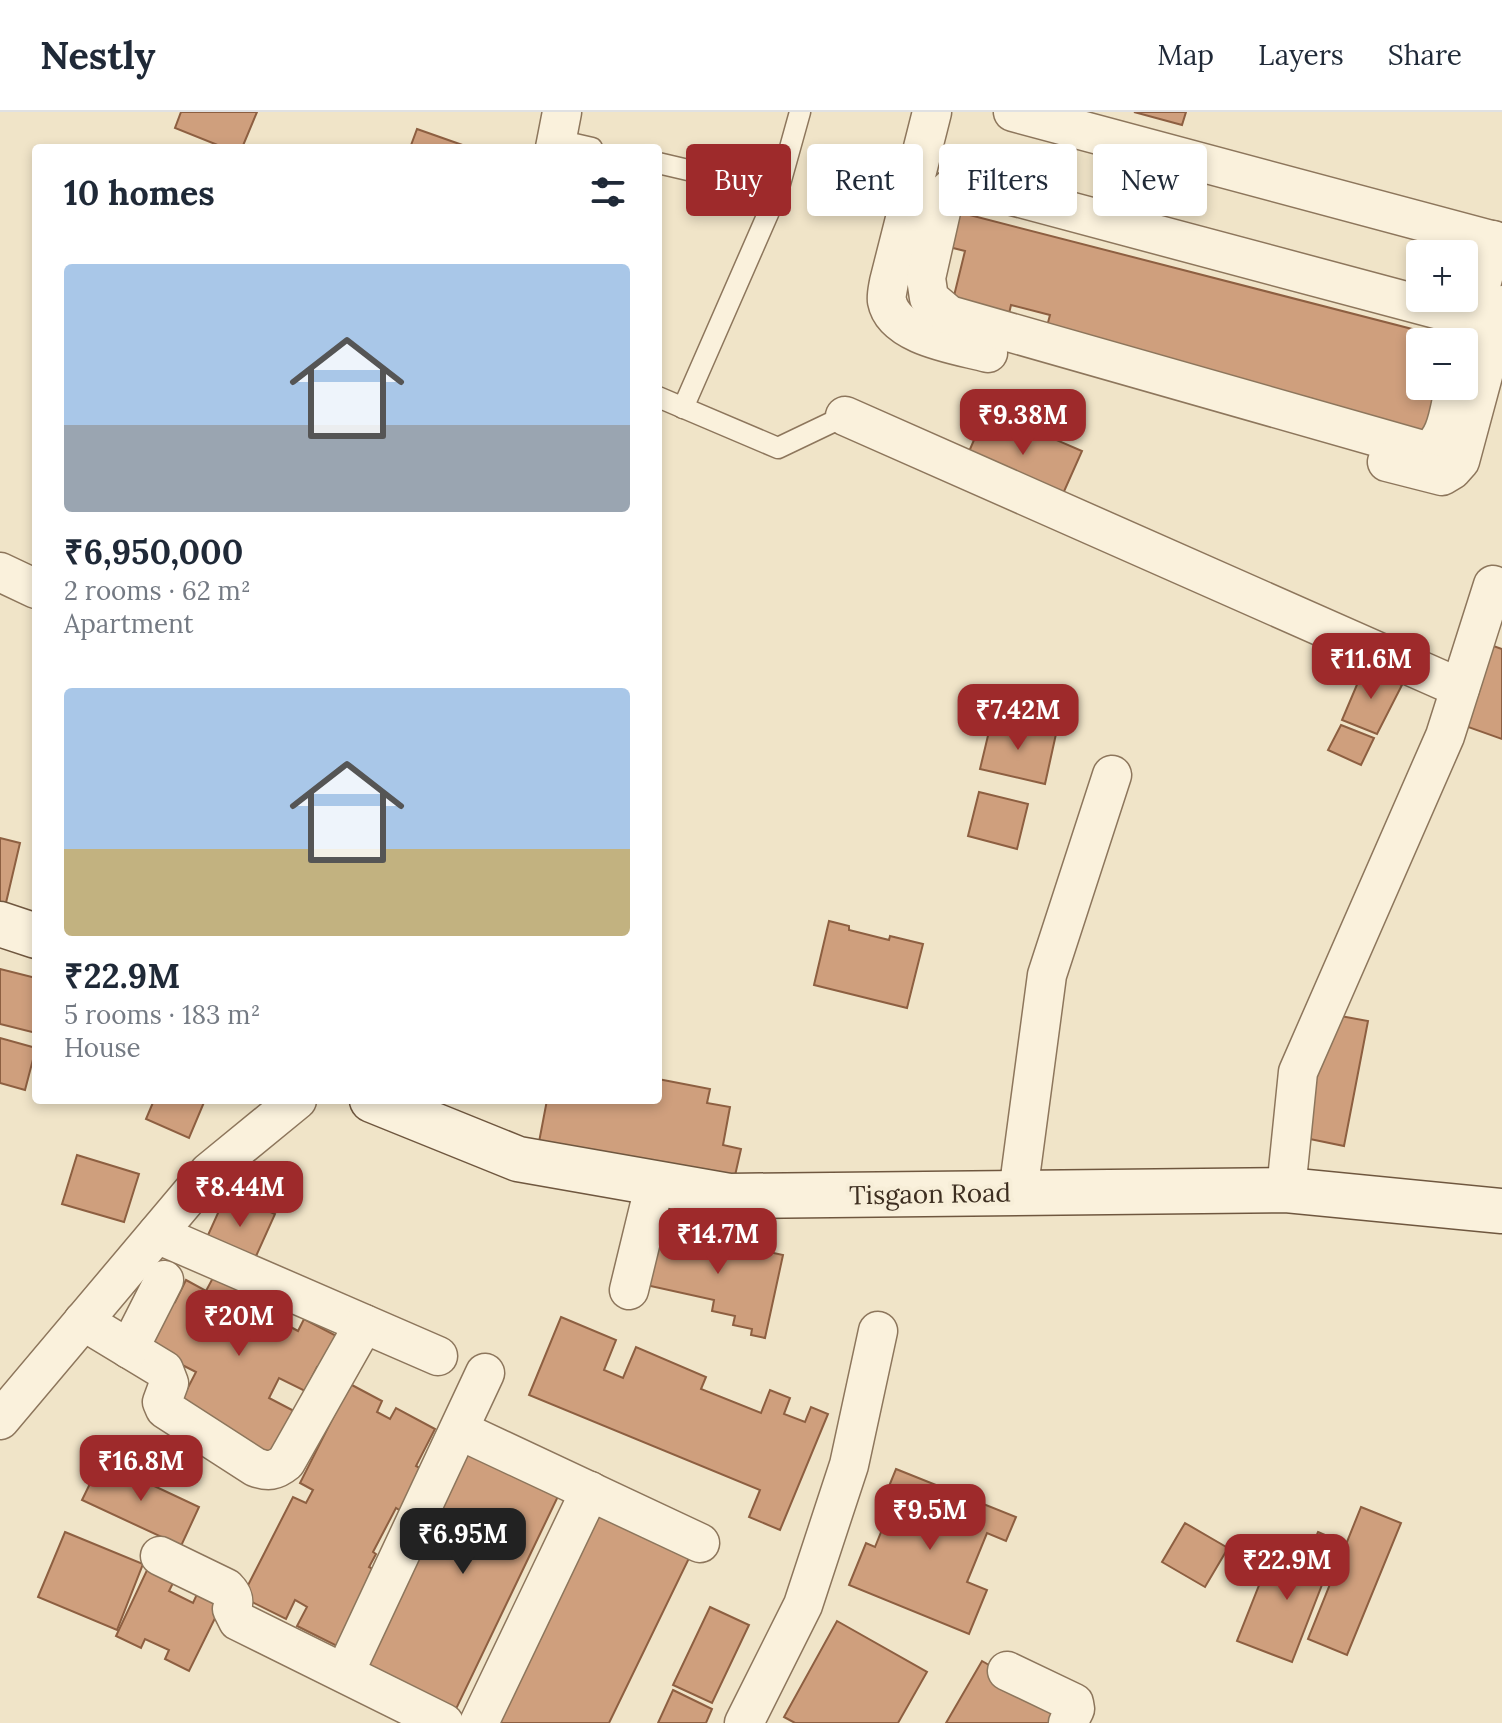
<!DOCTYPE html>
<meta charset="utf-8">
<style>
body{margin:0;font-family:Lora,serif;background:#f2f2f3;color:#1f2937;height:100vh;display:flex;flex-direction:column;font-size:30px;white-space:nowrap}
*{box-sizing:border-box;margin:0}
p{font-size:26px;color:#747a83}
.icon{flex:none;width:44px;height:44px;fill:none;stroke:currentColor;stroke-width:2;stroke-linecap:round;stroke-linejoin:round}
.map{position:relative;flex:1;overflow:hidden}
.sheet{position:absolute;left:32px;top:32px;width:630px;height:960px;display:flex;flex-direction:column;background:#fff;border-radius:8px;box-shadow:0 4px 12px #0003}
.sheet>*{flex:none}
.hud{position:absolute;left:686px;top:32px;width:696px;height:72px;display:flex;gap:16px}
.buttons{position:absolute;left:1406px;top:128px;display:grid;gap:16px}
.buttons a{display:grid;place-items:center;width:72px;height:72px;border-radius:8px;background:#fff;box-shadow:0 4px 12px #0003;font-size:40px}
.price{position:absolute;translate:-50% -68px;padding:0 18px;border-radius:16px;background:#9e2a2b;color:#fff;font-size:26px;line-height:52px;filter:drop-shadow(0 2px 4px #0008)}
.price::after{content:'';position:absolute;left:50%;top:48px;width:24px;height:18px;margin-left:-12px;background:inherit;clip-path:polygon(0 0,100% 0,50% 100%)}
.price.current{background:#222;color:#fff}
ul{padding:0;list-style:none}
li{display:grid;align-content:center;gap:16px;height:424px;padding:0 32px}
li span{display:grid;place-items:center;height:248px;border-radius:8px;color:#555}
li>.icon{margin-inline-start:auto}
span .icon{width:144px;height:144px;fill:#fffc;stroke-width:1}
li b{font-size:34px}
h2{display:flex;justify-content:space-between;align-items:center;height:96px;padding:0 32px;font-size:34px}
.pill{padding:0 28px;border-radius:8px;background:#fff;box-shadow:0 4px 12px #0003;font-size:28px;line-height:72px}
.pill.current{background:#9e2a2b;color:#fff}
header{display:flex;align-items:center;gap:48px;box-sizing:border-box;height:112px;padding:0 40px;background:#fff;border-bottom:2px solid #e0e1e3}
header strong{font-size:38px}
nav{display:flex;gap:44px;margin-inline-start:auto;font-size:28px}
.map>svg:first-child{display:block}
.building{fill:#cf9f7d;stroke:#8d5f41;stroke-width:2}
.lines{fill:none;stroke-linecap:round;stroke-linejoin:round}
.lane-casing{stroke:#8d765c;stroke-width:23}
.street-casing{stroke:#8d765c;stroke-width:41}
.secondary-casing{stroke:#6f573f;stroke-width:47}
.lane{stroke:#faf1dc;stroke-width:20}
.street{stroke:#faf1dc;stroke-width:38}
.secondary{stroke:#faf1dc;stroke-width:44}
.labels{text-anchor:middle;stroke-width:8;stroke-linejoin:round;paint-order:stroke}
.street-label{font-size:26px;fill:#3d2e20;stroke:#f7eed8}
</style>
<header>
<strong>Nestly</strong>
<nav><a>Map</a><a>Layers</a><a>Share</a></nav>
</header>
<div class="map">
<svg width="1502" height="1611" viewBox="0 0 1502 1611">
<rect width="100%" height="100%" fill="#f0e4c8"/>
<g class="building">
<path d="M181,0H257L242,36H225L175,16Z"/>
<path d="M1134,0H1186L1182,13Z"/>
<path d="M417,17L471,36H410Z"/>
<path d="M958,100L1451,227L1450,230H1420V274H1439L1425,330L1310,300L1313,287L1046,218L1050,203L1011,193L1008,206L952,192L965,139L949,135Z"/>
<path d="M987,298L1082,339L1058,393L964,351Z"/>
<path d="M1482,530L1502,537V627L1454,610Z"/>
<path d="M1364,556L1402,573L1377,622L1342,608Z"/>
<path d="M992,607L1056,622L1045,672L980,657Z"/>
<path d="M1341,613L1374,626L1361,653L1328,638Z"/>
<path d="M979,680L1028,692L1017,737L968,724Z"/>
<path d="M0,726L20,731L5,795L0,794Z"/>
<path d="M829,809L849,814V818L889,828L890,824L923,832L907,896L814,873Z"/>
<path d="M0,857L36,866V921L0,912Z"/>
<path d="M1324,901L1368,909L1344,1034L1300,1025Z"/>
<path d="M0,926L36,936L25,978L0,971Z"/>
<path d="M658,967L710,977L707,991L730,995L723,1033L741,1037L734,1068L539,1030L547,988H658Z"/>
<path d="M154,988H205L189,1026L146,1007Z"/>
<path d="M77,1043L139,1062L124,1110L62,1092Z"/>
<path d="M227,1081L275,1102L252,1153L204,1132Z"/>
<path d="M658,1116L783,1143L765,1226L751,1223L752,1217L733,1213L735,1204L712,1199L714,1188L646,1173Z"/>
<path d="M215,1162L283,1197L278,1208L298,1219L304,1207L348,1230L331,1262L317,1255L305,1279L279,1266L269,1286L294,1299L271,1345L177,1297L196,1260L141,1232L165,1184L175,1190L186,1168L206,1179Z"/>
<path d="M561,1205L616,1228L604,1258L623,1266L636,1235L706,1265L701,1277L761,1301L770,1278L790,1286L784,1302L805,1310L811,1295L828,1302L780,1418L749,1405L760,1378L529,1283Z"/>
<path d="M350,1272L382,1289L377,1300L390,1307L396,1296L435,1317L416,1354L426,1359L404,1401L396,1396L373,1440L376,1442L369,1455L375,1458L337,1534L297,1514L307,1495L295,1488L286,1507L242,1485L293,1385L306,1391L313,1378L300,1371Z"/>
<path d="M470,1332L562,1376L456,1597L364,1552Z"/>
<path d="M101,1349L199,1395L181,1434L82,1388Z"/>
<path d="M896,1357L1016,1405L1006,1429L987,1421L967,1470L987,1478L969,1522L849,1473L866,1431L875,1435L894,1388L885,1384Z"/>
<path d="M599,1392L693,1438L609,1611H492Z"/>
<path d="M1361,1395L1401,1411L1347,1543L1308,1527Z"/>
<path d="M1185,1411L1228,1436L1205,1475L1162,1450Z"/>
<path d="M65,1420L143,1452L117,1518L38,1485Z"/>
<path d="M1318,1420L1339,1429L1292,1550L1237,1529L1269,1448L1301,1461Z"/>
<path d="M148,1456L174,1469L169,1479L193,1491L198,1480L222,1492L189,1559L165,1547L169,1538L145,1527L141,1536L116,1524Z"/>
<path d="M710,1495L749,1513L712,1591L673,1573Z"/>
<path d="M837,1509L927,1560L898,1611H795L784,1605Z"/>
<path d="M982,1549L1062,1595L1054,1611H946Z"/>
<path d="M673,1578L712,1597L706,1611H658Z"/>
</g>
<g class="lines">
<g class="lane-casing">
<g id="lane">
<path d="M557,28L592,36"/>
<path d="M658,51L778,79L800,0"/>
<path d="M658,285L778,336L845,304"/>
<path d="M683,296L778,79"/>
</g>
</g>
<g class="street-casing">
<g id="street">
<path d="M932,0L889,170C888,176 886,184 887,189C894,225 959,233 988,241"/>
<path d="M1013,0L1502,131"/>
<path d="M555,36L562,0"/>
<path d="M1447,200L964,71L956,72L945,82L926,166L929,186L949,203L1426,339C1448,329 1449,296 1455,274"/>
<path d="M1466,230L1493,128"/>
<path d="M845,304L1460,576"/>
<path d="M1387,350L1442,364L1452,358L1460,349L1502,193"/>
<path d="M0,460L36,477"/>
<path d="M1286,1078L1298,960L1445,624L1493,473"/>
<path d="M1018,1081L1047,863L1112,663"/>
<path d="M157,1122L438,1244"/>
<path d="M629,1178L655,1071"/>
<path d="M83,1209L164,1258L169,1271L162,1290L165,1297L255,1355C268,1360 275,1359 286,1350L364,1212"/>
<path d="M129,1237L164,1168"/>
<path d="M0,1308L209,1060L297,988"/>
<path d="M459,1318L700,1431"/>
<path d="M160,1444L226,1476C233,1483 235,1488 232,1497L238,1509L444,1611"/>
<path d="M1007,1559L1074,1591L1075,1597L1068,1611"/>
<path d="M345,1560L485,1261"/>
<path d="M479,1611L590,1379"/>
<path d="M744,1611L803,1493L849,1353L878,1219"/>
</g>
</g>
<g class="secondary-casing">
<g id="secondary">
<path d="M0,812L36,824"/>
<path d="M372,988L518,1047L729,1084L1286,1078L1502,1099"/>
</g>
</g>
<use href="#lane" class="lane"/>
<use href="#street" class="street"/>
<use href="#secondary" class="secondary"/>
</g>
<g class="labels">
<g class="street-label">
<text transform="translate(930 1082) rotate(-1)" y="9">Tisgaon Road</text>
</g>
</g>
</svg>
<div class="buttons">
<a>+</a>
<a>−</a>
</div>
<b class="price" style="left:1023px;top:345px">₹9.38M</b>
<b class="price" style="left:1371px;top:589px">₹11.6M</b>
<b class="price" style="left:1018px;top:640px">₹7.42M</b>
<b class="price" style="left:240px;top:1117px">₹8.44M</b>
<b class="price" style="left:718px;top:1164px">₹14.7M</b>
<b class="price" style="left:239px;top:1246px">₹20M</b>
<b class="price" style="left:141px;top:1391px">₹16.8M</b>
<b class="price" style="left:930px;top:1440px">₹9.5M</b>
<b class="price current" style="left:463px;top:1464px">₹6.95M</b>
<b class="price" style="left:1287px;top:1490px">₹22.9M</b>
<div class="hud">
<a class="pill current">Buy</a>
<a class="pill">Rent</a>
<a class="pill">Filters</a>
<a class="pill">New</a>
</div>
<section class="sheet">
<h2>10 homes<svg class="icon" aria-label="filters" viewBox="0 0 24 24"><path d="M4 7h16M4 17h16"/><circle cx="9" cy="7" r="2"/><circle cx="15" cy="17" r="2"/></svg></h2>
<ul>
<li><span style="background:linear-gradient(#a9c7e8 65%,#9aa5b1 0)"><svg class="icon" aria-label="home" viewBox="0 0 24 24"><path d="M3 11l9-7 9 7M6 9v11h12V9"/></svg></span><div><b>₹6,950,000</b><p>2 rooms · 62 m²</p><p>Apartment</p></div></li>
<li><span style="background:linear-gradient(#a9c7e8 65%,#c2b280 0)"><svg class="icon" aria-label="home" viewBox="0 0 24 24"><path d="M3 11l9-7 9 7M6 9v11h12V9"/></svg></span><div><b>₹22.9M</b><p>5 rooms · 183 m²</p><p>House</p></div></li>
</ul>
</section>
</div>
